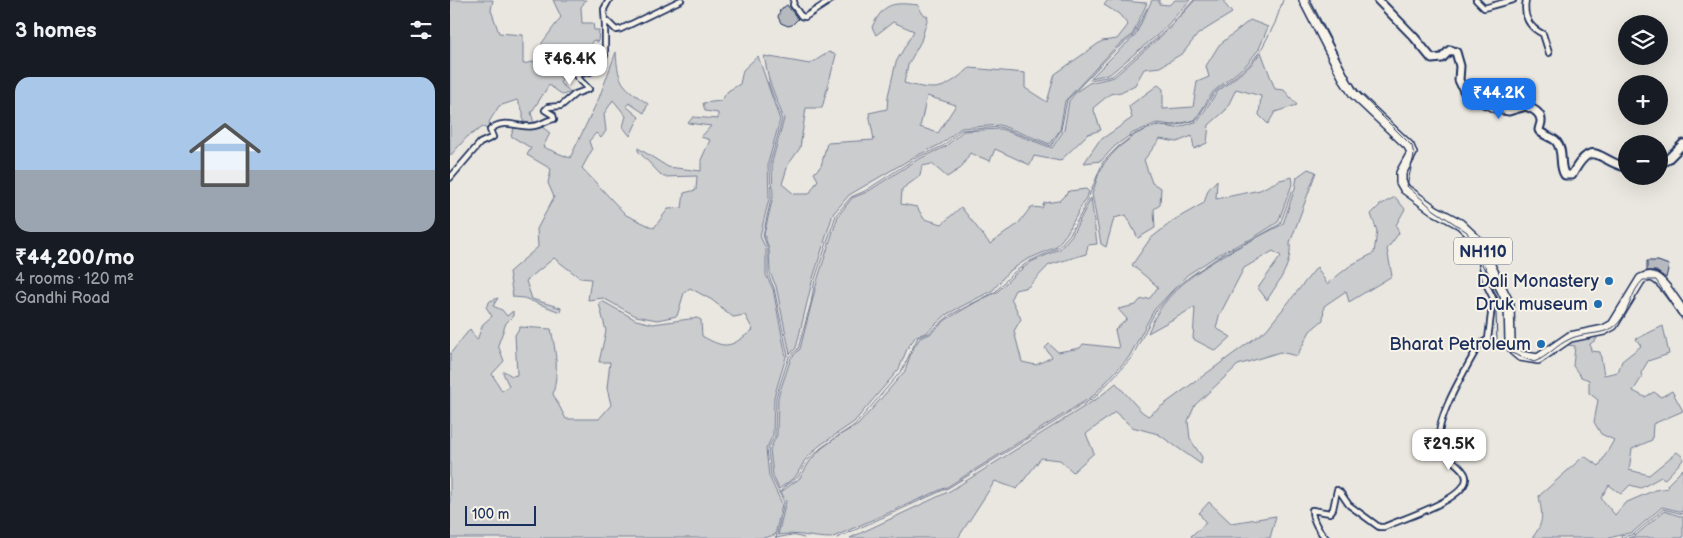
<!DOCTYPE html>
<meta charset="utf-8">
<style>
body{margin:0;font-family:"Balsamiq Sans",sans-serif;background:#20242c;color:#f1f3f6;height:100vh;display:flex;flex-direction:column;font-size:19px;white-space:nowrap}
*{box-sizing:border-box;margin:0}
p{font-size:16px;color:#9ea1a6}
.icon{flex:none;width:28px;height:28px;fill:none;stroke:currentColor;stroke-width:2;stroke-linecap:round;stroke-linejoin:round}
.map{position:relative;flex:1;overflow:hidden}
.drawer{display:flex;flex-direction:column;background:#171b24;width:450px}
.drawer>*{flex:none}
.buttons{position:absolute;left:1168px;top:15px;display:grid;gap:10px}
.buttons a{display:grid;place-items:center;width:50px;height:50px;border-radius:50%;background:#171b24;box-shadow:0 5px 20px #0002;font-size:25px}
.scale{position:absolute;left:15px;bottom:12px;width:71px;box-sizing:border-box;padding-left:5px;border:2px solid #1b2f5e;border-top:0;font-size:14px;line-height:18px;white-space:nowrap;color:#1b2f5e;-webkit-text-stroke:4px #f7f3e8;paint-order:stroke}
.price{position:absolute;translate:-50% -42px;padding:0 11px;border-radius:10px;background:#fff;color:#222;font-size:16px;line-height:32px;filter:drop-shadow(0 1px 2px #0008)}
.price::after{content:'';position:absolute;left:50%;top:30px;width:15px;height:11px;margin-left:-8px;background:inherit;clip-path:polygon(0 0,100% 0,50% 100%)}
.price.current{background:#1a73e8;color:#fff}
ul{padding:0;list-style:none}
li{display:grid;align-content:center;gap:10px;height:265px;padding:0 15px}
li+li{border-top:1px solid #363941}
li span{display:grid;place-items:center;height:155px;border-radius:15px;color:#555}
li>.icon{margin-inline-start:auto}
span .icon{width:90px;height:90px;fill:#fffc;stroke-width:1}
li b{font-size:21px}
h2{display:flex;justify-content:space-between;align-items:center;height:60px;padding:0 15px;font-size:21px}
main{display:flex;flex:1;min-height:0}
.map>svg:first-child{display:block}
.green{fill:#cbcccd;stroke:#737e96;fill-rule:evenodd}
.lines{fill:none;stroke-linecap:round;stroke-linejoin:round}
.stream{stroke:#6d7892;stroke-width:1}
.building{fill:#b6babf;stroke:#1b2f5e}
.street-casing{stroke:#1b2f5e;stroke-width:8}
.secondary-casing{stroke:#1b2f5e;stroke-width:11}
.highway-casing{stroke:#1b2f5e;stroke-width:12}
.street{stroke:#f7f3e8;stroke-width:4.5}
.secondary{stroke:#f7f3e8;stroke-width:7}
.highway{stroke:#f7f3e8;stroke-width:9}
.rail{stroke:#1b2f5e;stroke-width:1}
.poi-dot{fill:#1f6fb2;stroke:#f7f3e8;stroke-width:2}
.labels{text-anchor:middle;stroke-width:4;stroke-linejoin:round;paint-order:stroke}
.shield{fill:#f7f3e8;stroke:#5d6a87;stroke-width:1}
.shield-label{font-size:16px;font-weight:bold;fill:#1b2f5e}
.poi-label{font-size:18px;fill:#1b2f5e;stroke:#f7f3e8;text-anchor:end}
</style>
<main>
<section class="drawer">
<h2>3 homes<svg class="icon" aria-label="filters" viewBox="0 0 24 24"><path d="M4 7h16M4 17h16"/><circle cx="9" cy="7" r="2"/><circle cx="15" cy="17" r="2"/></svg></h2>
<ul>
<li><span style="background:linear-gradient(#a9c7e8 60%,#9aa5b1 0)"><svg class="icon" aria-label="home" viewBox="0 0 24 24"><path d="M3 11l9-7 9 7M6 9v11h12V9"/></svg></span><div><b>₹44,200/mo</b><p>4 rooms · 120 m²</p><p>Gandhi Road</p></div></li>
</ul>
</section>
<div class="map">
<svg width="1233" height="538" viewBox="0 0 1233 538">
<rect width="100%" height="100%" fill="#eae7e0"/>
<filter id="ink" filterUnits="userSpaceOnUse"><feTurbulence type="fractalNoise" baseFrequency=".02" numOctaves="2"/><feDisplacementMap in="SourceGraphic" scale="10" xChannelSelector="R" yChannelSelector="G"/><feConvolveMatrix kernelMatrix="1 2 1 2 8 2 1 2 1" color-interpolation-filters="sRGB"/></filter>
<g filter="url(#ink)">
<g class="green">
<path d="M0,0H43L41,10L49,33L73,35V64L91,60L92,43L111,17L103,0H136L131,7L132,23H143L144,30H149L148,42L143,40L131,60L124,56L110,83L121,92L113,95L99,85L81,113L84,123L73,122V112L67,100L49,106L39,122L40,125L37,129L33,127L17,137L0,156Z"/>
<path d="M658,0L697,3L682,35L664,49L615,101L610,130L600,144L550,125L511,128L491,144L464,157L399,195L383,214L363,278L346,348L340,354L326,286L320,273L319,249L314,234L323,197L322,162L334,119L319,80L314,56L360,64L379,52L386,55L372,108H356L350,148L338,165L332,184L344,194H359L368,180L364,173L371,166L377,143L424,140L419,113L437,109L438,96L446,62L464,31L443,22L426,35L422,27C434,3 442,2 468,5L472,13L478,17L471,41L458,65L454,83C490,92 492,90 520,68L575,73V88L597,102L605,74L652,41L667,39L678,25L669,14L654,5ZM477,96L506,105L488,133L470,127Z"/>
<path d="M702,0H709V4L719,5L725,0H740L712,31L660,74L641,78L667,52L685,36Z"/>
<path d="M745,0H774V3L782,13L748,34L733,53L710,67L694,69L685,85L671,92L660,94L643,108L651,130L638,134L610,161L584,156L580,165L545,149L540,161L520,153L511,168L497,177L482,164L472,166L470,176L452,189L451,204L467,207L474,219L492,224L511,207L540,244L568,224L581,207L592,208L594,203L609,201L619,191L636,189L639,192L617,233L606,247L576,260L558,272L543,290L497,314L476,333L466,336L457,349L449,369L404,422L369,446L355,460L346,476L329,489L323,476L320,449L327,435L328,397L341,358L350,349L368,278L388,216L402,198L417,192L467,160L495,147L513,131L551,129L602,148L614,130L619,101L626,92L639,83L664,77L716,32Z"/>
<path d="M800,20L818,27L809,49L797,64L763,92L745,120L723,125L707,123L683,133L665,146L651,161L634,163L649,141L682,118L679,106L708,85L713,89V109L743,107L747,82L759,77L756,66L769,45Z"/>
<path d="M166,52C168,85 173,86 198,104L194,113L179,103L176,106L189,117L180,136L173,127L176,116L163,100L154,114L156,131L151,138L146,133L139,141L142,150L132,168L176,215L204,228L218,209L232,208L234,193L246,190L247,176L213,177L188,151V148L218,167L251,171V160L260,140L251,137L261,126L238,123L243,117L268,119V113L255,111L253,103L271,101L278,91L290,84L293,70L308,56L330,120L318,163L319,199L310,236L316,249V275L323,289L336,357L324,397L323,435L316,449L319,476L332,504L325,535L313,538H0V354L20,329L27,340L33,324L42,316L36,307L40,301L48,298L43,306L52,310L57,316L63,311V316L56,323L48,345L54,361L42,374L52,391L59,386L53,373L54,371L62,376L67,375L65,335L70,327L101,329C106,352 109,371 103,394L116,419H149L161,405L157,388L160,362H149L156,331L149,303L152,301L186,320L203,324L247,318L251,320L252,336C278,351 281,346 303,330L295,315L283,317L262,300L240,288L234,293L227,316L207,320L186,316L153,298L138,300L141,279L130,278L104,258L76,281L82,299L111,308L110,312L74,298L63,297L59,272L88,247L87,229L104,197L98,183L101,169L77,155L81,148L61,136L65,126H91L100,133L93,147L120,158L149,98Z"/>
<path d="M811,52L825,89L834,90L847,105L825,112L818,124L809,115L811,96L786,89L776,110L759,125L757,143L744,149L742,136L727,142L710,139L694,160L702,183L711,188L710,205L704,209L705,228L688,238L676,215L664,218L656,247L651,244L642,194L649,173L655,162L669,147L686,134L707,125L727,128L748,121L767,92L800,66Z"/>
<path d="M858,169L866,172L840,243C842,265 829,281 817,300L808,288L831,256L823,251L794,268L769,316L766,328L781,337L766,351L743,339L745,307L698,333C701,326 704,318 708,312C735,270 790,247 833,224L845,188L847,177Z"/>
<path d="M842,177L843,182L828,222L803,238L771,253L737,275L704,310L679,357L643,396L497,487L381,538C363,538 346,532 328,535L336,501L331,492L350,478L360,461L372,448L391,434L408,425L455,371L462,350L470,338L480,334L497,319L528,301L547,292L564,275L581,262L610,249L622,235L641,198L647,244L638,245L636,254L599,265L578,287L565,290L561,298L571,319L564,331L572,362L586,365L602,357L595,348L599,344L608,352L630,348L633,344L669,348L665,330L677,319L668,309L686,305L690,300L700,298L708,287L682,265L700,239L724,220L754,203L758,190L767,180L766,199L810,190L830,180Z"/>
<path d="M945,197L955,209L946,225L949,233L937,249L942,276L899,302L896,291L874,306L873,320L860,331L847,356L830,352L788,365L745,405L738,421L740,439L752,457L751,464L708,434L682,427L665,412L636,434L644,453L623,472L610,460L591,458L567,489L545,481L508,538H400L500,491L648,398L666,383L691,411L698,416L816,330L867,267L877,284L901,265L924,253L927,231L921,214L930,205Z"/>
<path d="M1213,326L1219,354L1198,361L1191,373L1192,377L1183,391L1195,397L1204,392L1211,397L1222,391L1233,411L1203,424L1202,440L1182,449L1179,470L1199,475L1227,452L1233,457V460L1215,479L1211,477L1191,488L1180,485L1171,494L1159,485L1151,498L1165,515L1175,503L1205,490L1218,488L1217,485L1233,469V512L1212,507L1183,532L1159,538H1082C1095,522 1092,515 1089,496L1134,456L1149,466L1164,440L1151,434L1144,422L1148,400L1139,393V380L1131,377L1123,366L1125,346L1118,345L1117,342L1145,335L1147,339L1140,344L1141,351L1150,352L1154,375L1168,372L1172,361L1191,346L1186,339Z"/>
<path d="M759,502L781,523L826,516L820,538H742L741,536L756,523L749,513Z"/>
<path d="M1214,511L1233,517V538H1178L1185,536Z"/>
</g>
<g class="lines">
<g class="stream">
<path d="M640,80L662,76L714,32L744,0"/>
<path d="M318,82L332,120L320,163L321,199L313,235L318,250V274L324,288L338,356"/>
<path d="M329,493L336,485L348,477L358,460L371,448L406,424L452,370L468,337L479,333L500,315L545,292L562,274L578,262L608,248L620,234L633,210L653,162L668,147L685,134L707,125L724,126L746,120L765,92L799,65L811,50L825,23L833,0"/>
<path d="M325,538L342,535L354,538"/>
<path d="M326,538L334,502L321,476L318,448L325,436L326,397L339,357L348,349L361,303L365,279L386,215L401,197L415,191L466,158L493,146L511,130L550,127L601,146L611,130L617,100L665,50L683,36L697,8"/>
<path d="M387,538L498,488L645,397L682,357L705,312L721,293L739,277L773,254L804,239L830,224L842,191"/>
<path d="M1170,538L1184,534L1213,509L1233,514"/>
</g>
</g>
<g class="building">
<path d="M337,5L348,19L342,25L338,26L331,23L328,17L330,10Z"/>
<path d="M1197,261H1208L1219,265L1216,278L1206,271H1197Z"/>
</g>
<g class="lines">
<g class="street-casing">
<g id="street">
<path d="M344,0L343,5L351,16L355,17L381,0"/>
<path d="M1026,0L1034,8L1063,0"/>
<path d="M1076,0C1073,16 1078,27 1093,34L1099,53"/>
<path d="M155,24L154,9L159,0"/>
<path d="M0,178L30,143L43,137L40,130C53,117 69,129 84,126C91,125 97,120 104,119L103,115L95,110L98,107L111,106L125,94L139,89L127,77L130,74L140,72L155,55V24L158,22L166,30L171,29L231,0"/>
<path d="M876,538C869,532 862,519 862,510L880,513L883,509L887,490L890,492L899,505L929,527H934C948,520 1033,495 1013,471C1004,459 990,456 989,439C987,415 1017,367 1029,345L1038,339L1043,298L1036,284L1029,250"/>
</g>
</g>
<g class="secondary-casing">
<g id="secondary">
<path d="M928,0L964,37L982,59L992,58L1000,50L1006,52L1010,66L1009,80L1016,95L1047,109L1059,111L1076,106C1083,109 1092,113 1091,122C1091,123 1089,129 1089,130C1090,134 1102,137 1106,141C1115,152 1108,165 1115,175H1122C1143,136 1148,161 1176,167"/>
<path d="M1209,165L1218,159L1233,144"/>
</g>
</g>
<g class="highway-casing">
<path id="highway" d="M854,0L896,82L904,94L959,146L962,153L951,173V182L955,189L984,210L1010,224L1028,241L1059,304L1060,342L1064,351L1070,356L1088,359L1120,337L1154,330L1163,325L1191,279C1195,277 1199,276 1203,277C1213,280 1227,304 1233,312"/>
</g>
<use href="#street" class="street"/>
<use href="#secondary" class="secondary"/>
<use href="#highway" class="highway"/>
<path class="rail" d="M858,0L907,91L962,146L964,155L957,186L984,210L1017,232L1049,301L1046,313L1047,341L1059,352L1084,362C1098,357 1106,345 1120,339C1136,331 1158,337 1170,321C1180,309 1181,292 1193,280H1206L1233,321"/>
</g>
</g>
<g class="poi-dot">
<circle cx="1159" cy="281" r="5"/>
<circle cx="1148" cy="304" r="5"/>
<circle cx="1091" cy="344" r="5"/>
</g>
<g class="labels">
<rect class="shield" x="1004" y="237.5" width="58" height="27" rx="4"/>
<g class="shield-label">
<text x="1033" y="257">NH110</text>
</g>
<g class="poi-label">
<text x="1149" y="287">Dali Monastery</text>
<text x="1138" y="310">Druk museum</text>
<text x="1081" y="350">Bharat Petroleum</text>
</g>
</g>
</svg>
<div class="buttons">
<a><svg class="icon" aria-label="layers" viewBox="0 0 24 24"><path d="M12 4l9 5-9 5-9-5zM3 14l9 5 9-5"/></svg></a>
<a>+</a>
<a>−</a>
</div>
<div class="scale">100 m</div>
<b class="price" style="left:120px;top:86px">₹46.4K</b>
<b class="price current" style="left:1049px;top:120px">₹44.2K</b>
<b class="price" style="left:999px;top:471px">₹29.5K</b>
</div>
</main>
